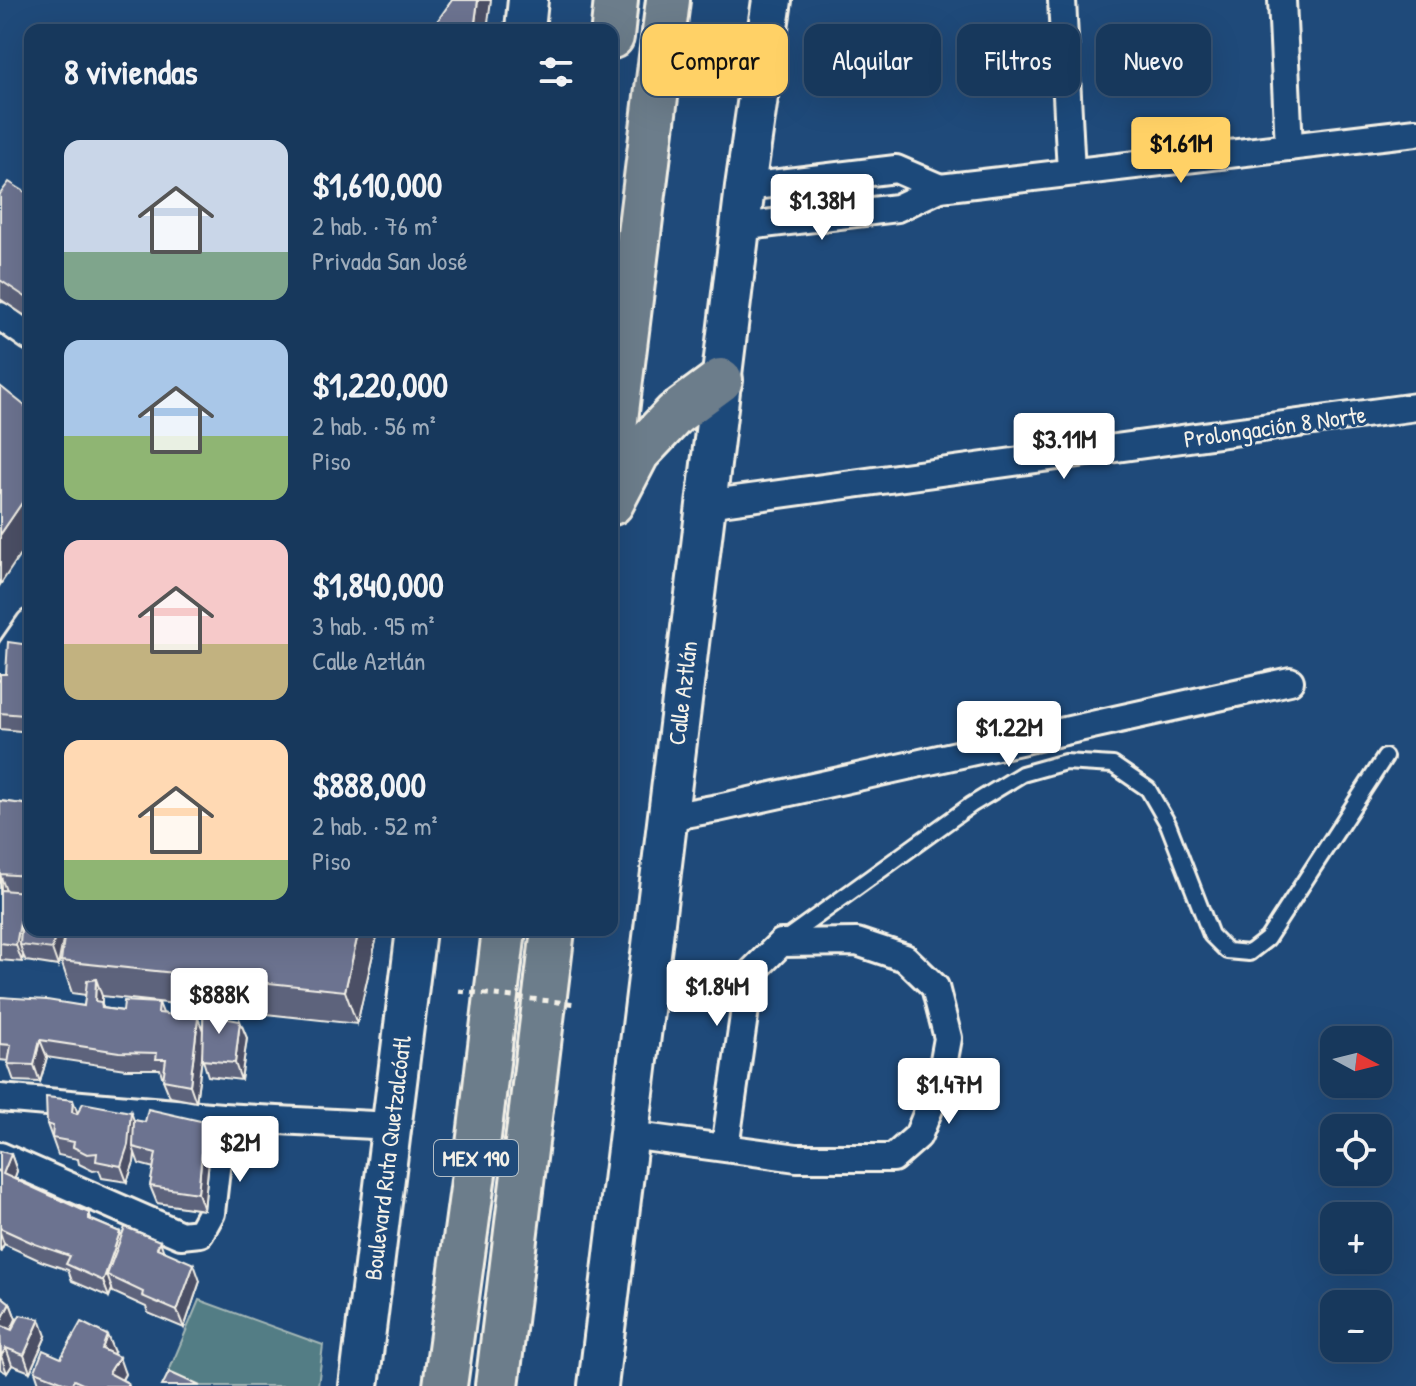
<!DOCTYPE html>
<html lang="es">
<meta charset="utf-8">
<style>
body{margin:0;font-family:"Patrick Hand",sans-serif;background:#203f62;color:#f1f3f6;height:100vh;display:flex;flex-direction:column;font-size:30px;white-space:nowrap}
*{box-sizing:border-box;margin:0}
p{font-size:26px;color:#9eacbb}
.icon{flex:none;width:44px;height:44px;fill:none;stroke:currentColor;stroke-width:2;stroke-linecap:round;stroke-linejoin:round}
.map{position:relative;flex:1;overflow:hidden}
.details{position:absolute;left:24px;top:24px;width:594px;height:912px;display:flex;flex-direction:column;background:#17385c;border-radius:16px;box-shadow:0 8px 32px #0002,0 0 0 2px #365272}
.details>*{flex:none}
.top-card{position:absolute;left:642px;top:24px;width:654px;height:72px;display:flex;gap:16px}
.needle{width:52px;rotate:97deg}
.fabs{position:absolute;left:1320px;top:1026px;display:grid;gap:16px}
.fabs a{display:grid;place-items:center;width:72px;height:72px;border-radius:16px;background:#17385c;box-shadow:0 8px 32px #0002,0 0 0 2px #365272;font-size:40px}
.price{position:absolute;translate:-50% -68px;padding:0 18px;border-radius:8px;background:#fff;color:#222;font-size:26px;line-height:52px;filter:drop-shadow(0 2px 4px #0008)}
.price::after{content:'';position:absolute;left:50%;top:48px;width:24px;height:18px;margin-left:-12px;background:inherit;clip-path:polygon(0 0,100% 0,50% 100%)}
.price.current{background:#ffd166;color:#111}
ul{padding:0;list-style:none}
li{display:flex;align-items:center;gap:24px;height:200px;padding:0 40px}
li span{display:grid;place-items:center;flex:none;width:224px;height:160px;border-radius:16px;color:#555}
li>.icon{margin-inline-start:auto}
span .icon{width:96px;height:96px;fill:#fffc;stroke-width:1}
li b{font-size:34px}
h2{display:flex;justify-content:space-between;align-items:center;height:96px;padding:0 40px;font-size:34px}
.tag{padding:0 28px;border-radius:16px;background:#17385c;box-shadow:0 8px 32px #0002,0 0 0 2px #365272;font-size:28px;line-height:72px}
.tag.current{background:#ffd166;color:#111}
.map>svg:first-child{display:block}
.green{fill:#537d85;stroke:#a4b7b6;stroke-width:2}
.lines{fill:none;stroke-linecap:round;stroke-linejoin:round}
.service-casing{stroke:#f4f1e8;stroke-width:20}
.minor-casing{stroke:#f4f1e8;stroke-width:32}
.secondary-casing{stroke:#f4f1e8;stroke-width:44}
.primary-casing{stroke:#f4f1e8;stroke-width:48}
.service{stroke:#1f4a7a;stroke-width:14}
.minor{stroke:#1f4a7a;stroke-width:26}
.secondary{stroke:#1f4a7a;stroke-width:38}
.primary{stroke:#6c7d8b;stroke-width:42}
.path-bridge{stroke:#f4f1e8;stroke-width:5;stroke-dasharray:6 6;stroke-linecap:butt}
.wall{fill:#5d637c;stroke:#f4f1e8;stroke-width:2;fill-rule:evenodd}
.shaded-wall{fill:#4c5065;stroke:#f4f1e8;stroke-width:2}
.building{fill:#6c7390;stroke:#f4f1e8;stroke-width:2;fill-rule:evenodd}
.labels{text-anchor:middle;stroke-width:6;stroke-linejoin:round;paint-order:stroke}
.shield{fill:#1f4a7a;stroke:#b4bfc7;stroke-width:2}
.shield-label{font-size:22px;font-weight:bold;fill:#f4f1e8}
.street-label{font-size:24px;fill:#f4f1e8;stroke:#1f4a7a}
</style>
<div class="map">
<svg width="1416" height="1386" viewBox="0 0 1416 1386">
<rect width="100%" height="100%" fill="#1f4a7a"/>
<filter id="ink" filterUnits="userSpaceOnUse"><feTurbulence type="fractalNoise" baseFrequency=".0125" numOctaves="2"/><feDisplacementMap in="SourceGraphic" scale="16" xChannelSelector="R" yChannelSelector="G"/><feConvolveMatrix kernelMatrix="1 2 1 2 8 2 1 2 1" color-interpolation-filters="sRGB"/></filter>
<g filter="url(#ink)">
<path class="green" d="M199,1300L323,1345L318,1386H191L167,1376Z"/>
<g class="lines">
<g class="service-casing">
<path id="service" d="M784,940L971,805L1022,774L1065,762L1113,765L1148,789L1168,824L1211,935L1227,951L1249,953L1267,939L1385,757"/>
</g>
<g class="minor-casing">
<g id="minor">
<path d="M1062,0L1071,172"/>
<path d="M1282,0L1289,147"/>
<path d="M745,187L896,169L940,188"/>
<path d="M740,227L897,208L940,188L1416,132"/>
<path d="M0,316L30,337"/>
<path d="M706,504L1416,407"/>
<path d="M0,666L30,623"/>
<path d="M668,817L718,808L1290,681"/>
<path d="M0,1098L222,1117L392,1126"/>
<path d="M629,1135L797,1158H893L918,1136L940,1082L948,1038L935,987L905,958L857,942L781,943L750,974L725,1148"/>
<path d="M0,1156L181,1235L200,1233L211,1213L222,1117"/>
</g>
</g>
<g class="secondary-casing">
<g id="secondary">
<path d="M525,30L528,0"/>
<path d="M359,1386L416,930"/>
<path d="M598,1386L745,187L772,0"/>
</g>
</g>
<g class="primary-casing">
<g id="primary">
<path d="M612,37L616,0"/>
<path d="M612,452L668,0"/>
<path d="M612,503L638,453L675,414L721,380"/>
<path d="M445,1386L479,1137L504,930"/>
<path d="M497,1386L553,930"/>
</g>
</g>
<use href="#service" class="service"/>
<use href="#minor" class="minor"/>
<use href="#secondary" class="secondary"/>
<use href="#primary" class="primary"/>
<path class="path-bridge" d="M459,991L577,1004"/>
</g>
<g class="wall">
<path d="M0,194L30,195V319L0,299Z"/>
<path d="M30,645V732L0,729V674H6Z"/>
<path d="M0,801L30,805V930H65L58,966L26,961L23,955L22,962L0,960Z"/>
<path d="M378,932L357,1024L220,1009L222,1018L247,1038L241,1080L208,1076L202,1057L196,1102L170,1097L163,1080L164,1076H162L160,1069H125L47,1057L40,1082L14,1081L8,1064L9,1061L0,1060V997L84,1006L86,995L72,993L61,961ZM102,996L203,1007V1029L163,1013L159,1003L123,1011L103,1008L102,1004Z"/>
<path d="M78,1113L134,1120L211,1139L204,1210L157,1203L150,1186L154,1168L139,1164L135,1153L134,1162L127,1182L102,1178L99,1170L93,1171L79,1164L78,1159L58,1155L47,1124Z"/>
<path d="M0,1151L11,1154L17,1171L14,1179L89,1213L92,1220L120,1232L122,1236L163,1251L200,1281L184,1328L148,1313L146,1307L113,1292L112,1289L109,1297L72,1281L68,1270L41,1261L4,1244L0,1252Z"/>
<path d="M0,1295L10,1303L16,1319L11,1330L46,1336L30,1372L12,1365L7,1373L0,1369Z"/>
<path d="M114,1352L113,1354L125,1374L122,1380L128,1383L129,1386H40L35,1371L61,1358Z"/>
</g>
<g class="shaded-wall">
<path d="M478,0H491L487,30H474Z"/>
<path d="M30,491V540L0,585V535Z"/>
<path d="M29,678L30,681L27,715L30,725V732L24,715Z"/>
<path d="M0,874L6,891L1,890Z"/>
<path d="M23,906L20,945L23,955L22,962L16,945Z"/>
<path d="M56,930H65L58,966L52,949Z"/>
<path d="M359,930H377L378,932L357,1024L345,991Z"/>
<path d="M96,979L102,996V1004L107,1019L95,1001Z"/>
<path d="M216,999L222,1016L218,1033L212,1016Z"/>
<path d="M198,1018L205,1035L196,1102L190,1085Z"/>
<path d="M240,1021L247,1038L241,1080L235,1063Z"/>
<path d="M40,1040L47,1057L40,1082L34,1065Z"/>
<path d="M73,1100L79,1117L72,1112Z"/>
<path d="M131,1112L137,1129L133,1147L135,1153L134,1162L127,1182L121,1166Z"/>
<path d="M205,1122L211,1139L204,1210L198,1193Z"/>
<path d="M11,1154L17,1171L10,1191L3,1174Z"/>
<path d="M0,1232L4,1244L0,1252Z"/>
<path d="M120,1232L126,1249L107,1275L112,1289L109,1297L103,1281Z"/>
<path d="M160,1241L166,1258L157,1248Z"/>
<path d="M194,1264L200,1281L184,1328L177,1311Z"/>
<path d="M10,1303L16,1319L6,1341L0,1323Z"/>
<path d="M40,1319L46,1336L30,1372L24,1355Z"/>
<path d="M107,1335L114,1352L108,1366L102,1349Z"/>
<path d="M6,1348L12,1365L7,1373L1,1356Z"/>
<path d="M119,1357L125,1374L118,1386L109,1373Z"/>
</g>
<g class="building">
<path d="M452,0H478L474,30H431Z"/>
<path d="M9,182L30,195V300L0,280V194Z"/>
<path d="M0,386L30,410V491L0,535Z"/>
<path d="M8,642L30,645V678H29L24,715L0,713V674H6Z"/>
<path d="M30,682V716L27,715Z"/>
<path d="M0,801L30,805V930H56L52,949L20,945L23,906L16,945L0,943ZM0,874L28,876L26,892L1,890Z"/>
<path d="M65,930H359L345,991L61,961Z"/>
<path d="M96,979L95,1001L101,1002L102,1008L123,1011L124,1001L159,1003L158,1013L198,1018L190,1085L163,1080L166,1059H156L157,1053L119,1052L40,1040L34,1065L8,1064L11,1045L0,1044V997L47,1000L84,1006L87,981Z"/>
<path d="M204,996L216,999L212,1016L240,1021L235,1063L202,1060Z"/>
<path d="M46,1097L73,1100L72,1112L77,1114L83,1103L131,1112L128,1145L121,1166L96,1161L97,1153L87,1154L73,1147L74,1142L52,1138L53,1126L47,1124Z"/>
<path d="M148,1109L205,1122L198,1193L150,1186L156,1153L133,1147L134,1120L145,1122Z"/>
<path d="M0,1151L11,1154L3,1174L89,1213V1219L120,1232L103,1281L66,1264L70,1256L35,1244L0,1228Z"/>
<path d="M125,1227L160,1241L157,1248L194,1264L177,1311L142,1296L143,1292L107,1275Z"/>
<path d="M0,1295L10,1303L0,1323Z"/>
<path d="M20,1315L40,1319L24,1355L6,1348L1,1356L0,1325L12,1330Z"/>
<path d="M81,1322L107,1335L102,1349L119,1357L109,1373L128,1383L127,1386H87L74,1380L71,1385L35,1371L43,1350L61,1358Z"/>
<path d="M169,1372L200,1386H162Z"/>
</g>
</g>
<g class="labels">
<rect class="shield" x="434" y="1140" width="84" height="36" rx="6"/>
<g class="shield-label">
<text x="476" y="1166">MEX 190</text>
</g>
<g class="street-label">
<text transform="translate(1275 427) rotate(-8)" y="8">Prolongación 8 Norte</text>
<text transform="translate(683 693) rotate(-83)" y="8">Calle Aztlán</text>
<text transform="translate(388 1158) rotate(-83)" y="8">Boulevard Ruta Quetzalcóatl</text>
</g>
</g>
</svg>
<div class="fabs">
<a><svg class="needle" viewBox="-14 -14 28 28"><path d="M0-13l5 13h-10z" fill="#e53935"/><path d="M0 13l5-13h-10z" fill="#9eacbb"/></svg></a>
<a><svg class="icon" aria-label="locate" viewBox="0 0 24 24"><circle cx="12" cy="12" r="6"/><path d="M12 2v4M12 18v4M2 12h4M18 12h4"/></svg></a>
<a>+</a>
<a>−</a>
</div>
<b class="price current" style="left:1181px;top:185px">$1.61M</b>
<b class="price" style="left:822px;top:242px">$1.38M</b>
<b class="price" style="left:1064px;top:481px">$3.11M</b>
<b class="price" style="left:1009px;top:769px">$1.22M</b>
<b class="price" style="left:717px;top:1028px">$1.84M</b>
<b class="price" style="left:219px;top:1036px">$888K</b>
<b class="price" style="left:949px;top:1126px">$1.47M</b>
<b class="price" style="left:240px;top:1184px">$2M</b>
<div class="top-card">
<a class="tag current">Comprar</a>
<a class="tag">Alquilar</a>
<a class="tag">Filtros</a>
<a class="tag">Nuevo</a>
</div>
<section class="details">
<h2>8 viviendas<svg class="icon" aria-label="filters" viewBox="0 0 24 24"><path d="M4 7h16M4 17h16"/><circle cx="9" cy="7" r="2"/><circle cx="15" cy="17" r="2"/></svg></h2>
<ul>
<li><span style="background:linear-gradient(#c9d6e8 70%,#7fa58c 0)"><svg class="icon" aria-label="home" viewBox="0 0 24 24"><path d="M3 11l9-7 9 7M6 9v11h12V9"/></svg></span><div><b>$1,610,000</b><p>2 hab. · 76 m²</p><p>Privada San José</p></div></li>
<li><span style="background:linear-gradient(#a9c7e8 60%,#8fb573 0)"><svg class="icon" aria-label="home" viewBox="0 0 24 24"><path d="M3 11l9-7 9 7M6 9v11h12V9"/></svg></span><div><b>$1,220,000</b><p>2 hab. · 56 m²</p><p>Piso</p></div></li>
<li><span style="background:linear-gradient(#f6c9c9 65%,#c2b280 0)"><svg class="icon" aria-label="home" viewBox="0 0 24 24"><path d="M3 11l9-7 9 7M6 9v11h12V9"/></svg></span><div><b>$1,840,000</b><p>3 hab. · 95 m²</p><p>Calle Aztlán</p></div></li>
<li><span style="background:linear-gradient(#ffd9b3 75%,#8fb573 0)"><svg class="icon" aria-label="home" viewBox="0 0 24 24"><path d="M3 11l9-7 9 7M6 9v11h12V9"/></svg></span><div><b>$888,000</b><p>2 hab. · 52 m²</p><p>Piso</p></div></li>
</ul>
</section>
</div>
